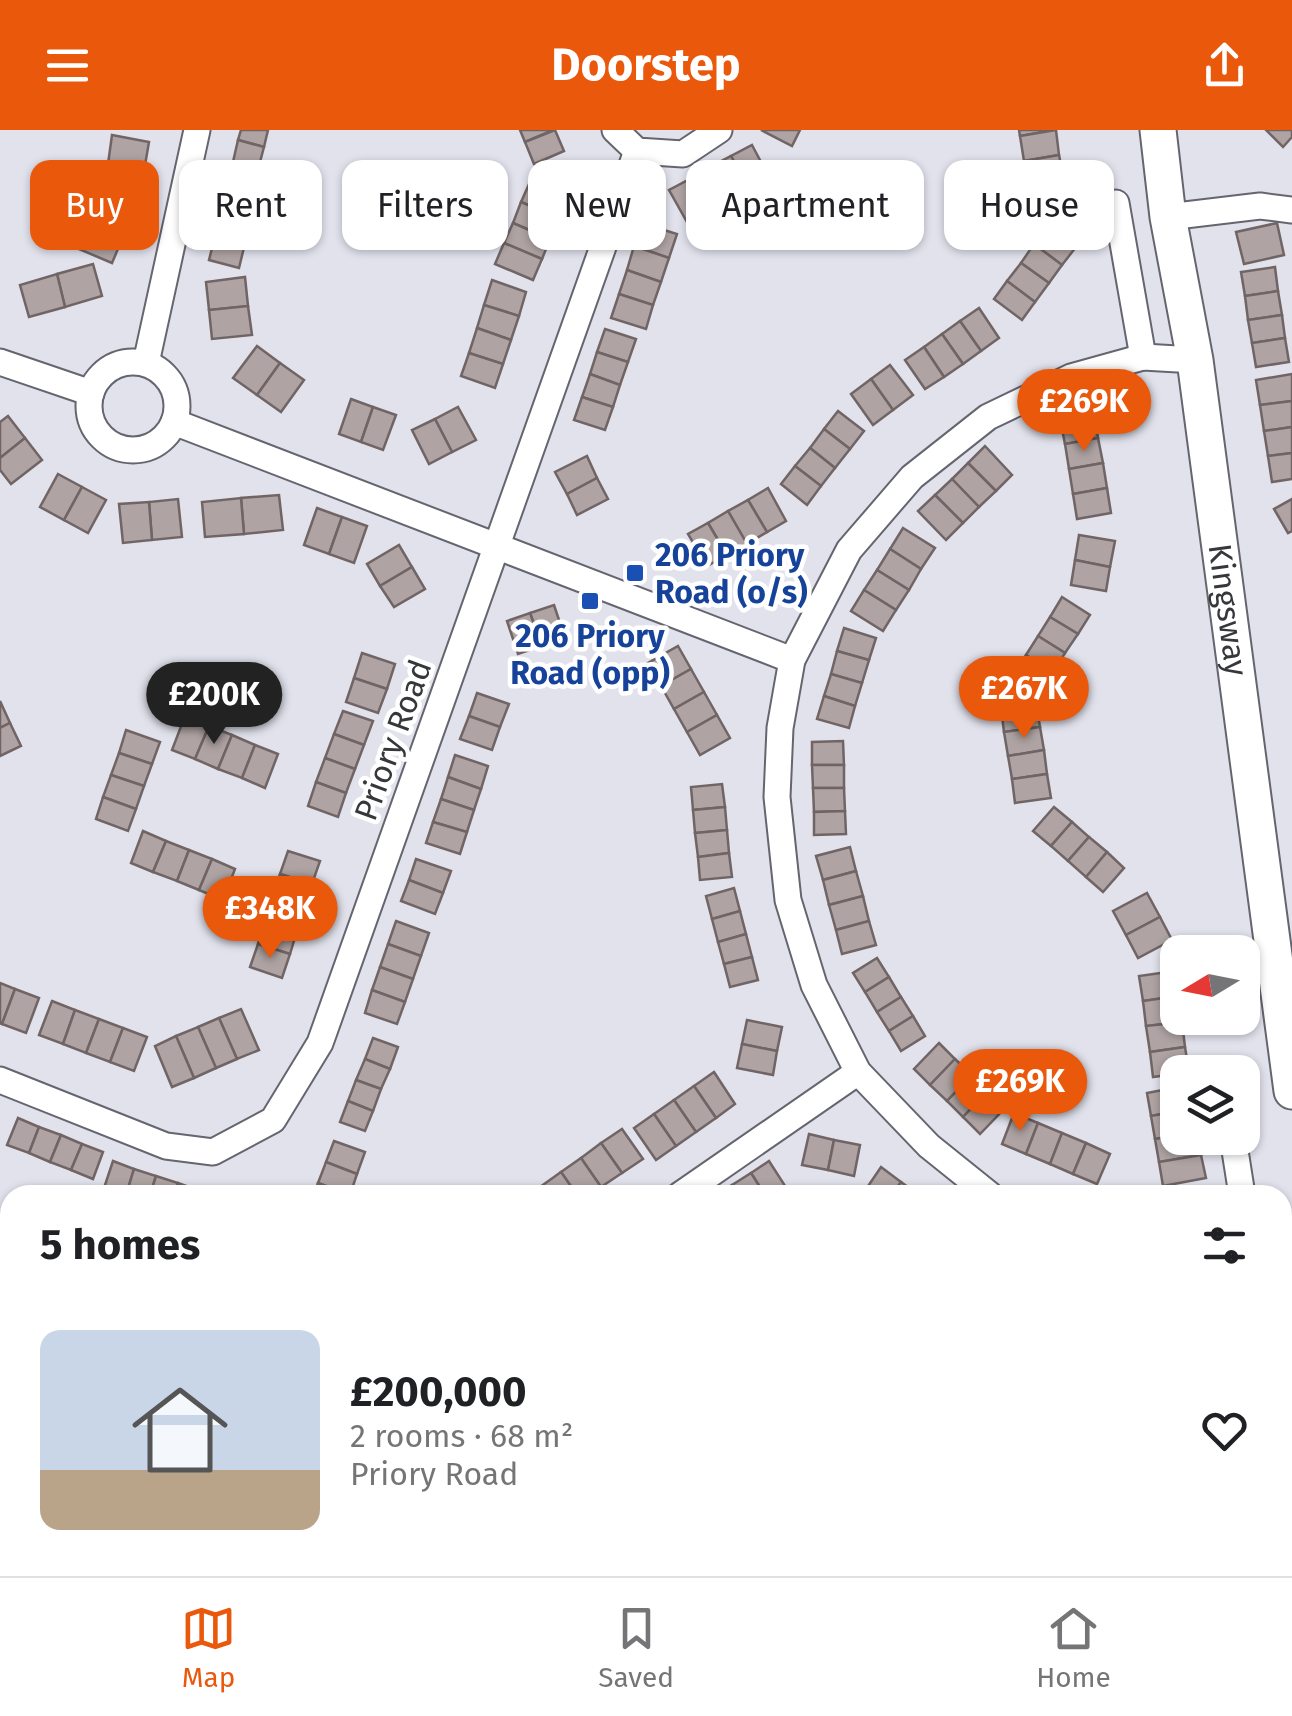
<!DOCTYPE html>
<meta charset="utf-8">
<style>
body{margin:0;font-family:"Fira Sans",sans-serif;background:#f2f2f2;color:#202124;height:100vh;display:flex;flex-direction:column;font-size:38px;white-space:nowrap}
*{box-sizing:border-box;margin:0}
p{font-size:32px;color:#757577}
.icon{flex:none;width:55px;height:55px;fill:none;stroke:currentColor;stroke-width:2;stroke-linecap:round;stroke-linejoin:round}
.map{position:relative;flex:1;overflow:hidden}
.panel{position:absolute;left:0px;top:1055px;width:1292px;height:392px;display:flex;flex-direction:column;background:#fff;border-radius:30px 30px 0 0;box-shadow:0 2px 8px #0004}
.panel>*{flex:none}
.hud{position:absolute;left:30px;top:30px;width:1232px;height:90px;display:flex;gap:20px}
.needle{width:65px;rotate:260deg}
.buttons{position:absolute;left:1160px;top:805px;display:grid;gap:20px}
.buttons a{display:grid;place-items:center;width:100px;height:100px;border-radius:20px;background:#fff;box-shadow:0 2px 8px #0004;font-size:50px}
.price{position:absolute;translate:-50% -85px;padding:0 22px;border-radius:35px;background:#ea580c;color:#fff;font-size:32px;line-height:65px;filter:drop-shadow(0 2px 5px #0008)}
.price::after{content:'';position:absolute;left:50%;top:60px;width:30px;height:22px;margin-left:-15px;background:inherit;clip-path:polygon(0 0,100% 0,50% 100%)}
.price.on{background:#222;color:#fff}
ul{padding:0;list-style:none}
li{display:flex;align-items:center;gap:30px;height:250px;padding:0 40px}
li span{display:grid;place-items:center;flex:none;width:280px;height:200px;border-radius:20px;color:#555}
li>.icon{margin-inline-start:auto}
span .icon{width:120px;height:120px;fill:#fffc;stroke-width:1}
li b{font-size:42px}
h2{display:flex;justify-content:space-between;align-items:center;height:120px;padding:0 40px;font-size:42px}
.pill{padding:0 35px;border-radius:20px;background:#fff;box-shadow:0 2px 8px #0004;font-size:35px;line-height:90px}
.pill.on{background:#ea580c;color:#fff}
header{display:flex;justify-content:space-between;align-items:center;height:130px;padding:0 40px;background:#ea580c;color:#fff;font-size:45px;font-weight:700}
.tabs{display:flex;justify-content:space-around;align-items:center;height:140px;border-top:2px solid #e0e0e0;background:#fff;font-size:28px;color:#757577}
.tabs a{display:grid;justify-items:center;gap:5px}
.tabs .on{color:#ea580c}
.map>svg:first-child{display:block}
.green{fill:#aec5b5}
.building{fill:#afa3a3;stroke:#706564;stroke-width:2.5}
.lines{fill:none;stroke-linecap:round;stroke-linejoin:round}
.street-casing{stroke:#64656e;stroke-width:29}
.secondary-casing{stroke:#64656e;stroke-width:39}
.street{stroke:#fff;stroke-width:25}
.secondary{stroke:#fff;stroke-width:35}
.transit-dot{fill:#1a4fb4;stroke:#fff;stroke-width:4}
.labels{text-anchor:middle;stroke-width:9;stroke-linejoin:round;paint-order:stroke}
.transit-label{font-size:32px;font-weight:bold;fill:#164399;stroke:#fff;text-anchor:start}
.street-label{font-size:32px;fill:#36373b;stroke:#fff}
</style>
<header><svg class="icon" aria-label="menu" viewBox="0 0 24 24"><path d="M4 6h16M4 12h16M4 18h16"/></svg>Doorstep<svg class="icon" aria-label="share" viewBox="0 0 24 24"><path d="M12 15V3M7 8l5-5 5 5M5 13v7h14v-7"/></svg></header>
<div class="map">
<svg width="1292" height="1446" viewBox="0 0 1292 1446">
<rect width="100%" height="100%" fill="#e2e2ed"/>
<path class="green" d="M0,1205L10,1211V1438H1034L1035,1446H0Z"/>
<g class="building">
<path d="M241,0H268L264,17L238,10Z"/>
<path d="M520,0H553L525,12Z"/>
<path d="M555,0L564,21L534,34L525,12Z"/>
<path d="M761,0H800L792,16Z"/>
<path d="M1019,0H1055L1020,6Z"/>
<path d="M1056,0L1059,25L1024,31L1020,6Z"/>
<path d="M1266,0H1292V7L1283,17Z"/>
<path d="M112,5L149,12L144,41L108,34Z"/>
<path d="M238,10L264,17L255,51L230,45Z"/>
<path d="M752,15L769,47L749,59L731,26Z"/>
<path d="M1059,25L1064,50L1028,56L1024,31Z"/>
<path d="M731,26L749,59L728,70L710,37Z"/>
<path d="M108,34L144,41L139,70L102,63Z"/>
<path d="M710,37L728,70L707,81L690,49Z"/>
<path d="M690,49L707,81L687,92L669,60Z"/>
<path d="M1064,50L1068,75L1032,81L1028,56Z"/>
<path d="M530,52L567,68L559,88L521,72Z"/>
<path d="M227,57L257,65L248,101L218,94Z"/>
<path d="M101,67L134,81L123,107L90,93Z"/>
<path d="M521,72L559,88L550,109L513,93Z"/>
<path d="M90,93L123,107L112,133L79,119Z"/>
<path d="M513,93L550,109L542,129L504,113Z"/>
<path d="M642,93L677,104L669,128L634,116Z"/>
<path d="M1277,93L1284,125L1244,134L1236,102Z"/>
<path d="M218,94L248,101L239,138L209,130Z"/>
<path d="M1048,96L1076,117L1062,135L1034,114Z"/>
<path d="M504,113L542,129L533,150L495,134Z"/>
<path d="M1034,114L1062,135L1049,153L1021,133Z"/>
<path d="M634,116L669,128L661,152L627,140Z"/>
<path d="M1021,133L1049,153L1035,172L1007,151Z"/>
<path d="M93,134L102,166L65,177L57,144Z"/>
<path d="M1275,137L1278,161L1245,166L1241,142Z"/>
<path d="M627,140L661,152L653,175L619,164Z"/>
<path d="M57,144L65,177L29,187L20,155Z"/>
<path d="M245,147L248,176L209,180L206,152Z"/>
<path d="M492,150L526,162L519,186L484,175Z"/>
<path d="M1007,151L1035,172L1022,190L994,169Z"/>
<path d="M1278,161L1282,185L1248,190L1245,166Z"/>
<path d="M619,164L653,175L646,199L611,188Z"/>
<path d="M484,175L519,186L511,210L477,198Z"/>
<path d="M248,176L252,205L212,209L209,180Z"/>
<path d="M979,178L999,208L981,221L960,191Z"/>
<path d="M1282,185L1285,208L1252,213L1248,190Z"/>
<path d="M960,191L981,221L963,234L942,204Z"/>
<path d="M477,198L511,210L503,234L469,223Z"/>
<path d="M605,199L636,209L628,232L597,222Z"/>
<path d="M942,204L963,234L944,247L924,217Z"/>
<path d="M1285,208L1289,232L1256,237L1252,213Z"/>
<path d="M257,216L280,233L257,265L233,248Z"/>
<path d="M924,217L944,247L925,259L905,230Z"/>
<path d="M597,222L628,232L620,255L590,244Z"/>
<path d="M469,223L503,234L495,258L461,246Z"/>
<path d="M280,233L304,250L281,282L257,265Z"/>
<path d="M890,235L913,265L893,280L871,249Z"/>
<path d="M590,244L620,255L613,277L582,267Z"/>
<path d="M1292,244V271L1260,275L1256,250Z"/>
<path d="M871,249L893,280L873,295L851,264Z"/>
<path d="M582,267L613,277L605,300L574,290Z"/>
<path d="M351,269L373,277L361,312L339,304Z"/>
<path d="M1292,271V297L1264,301L1260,275Z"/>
<path d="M373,277L396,285L383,320L361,312Z"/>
<path d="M458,277L476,310L452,322L435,289Z"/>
<path d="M838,281L864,301L850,319L824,299Z"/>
<path d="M1094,283L1098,308L1065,314L1060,289Z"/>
<path d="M8,286L25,308L0,328V292Z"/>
<path d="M435,289L452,322L429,334L412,300Z"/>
<path d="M1292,297V323L1268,326L1264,301Z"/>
<path d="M824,299L850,319L835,338L810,318Z"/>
<path d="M25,308L42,330L11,354L0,340V328Z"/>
<path d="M1098,308L1103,333L1069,339L1065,314Z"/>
<path d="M985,316L1012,345L996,361L968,333Z"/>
<path d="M810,318L835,338L821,356L795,336Z"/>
<path d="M1292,323V349L1272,352L1268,326Z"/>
<path d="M587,326L597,348L567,364L555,342Z"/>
<path d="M968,333L996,361L979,377L952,349Z"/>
<path d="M1103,333L1107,358L1073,364L1069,339Z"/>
<path d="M795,336L821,356L807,375L781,354Z"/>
<path d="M58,344L82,357L64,390L40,377Z"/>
<path d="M597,348L608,369L577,385L567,364Z"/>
<path d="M952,349L979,377L963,393L935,365Z"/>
<path d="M82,357L106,370L88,403L64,390Z"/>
<path d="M768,358L786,391L767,402L748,370Z"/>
<path d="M1107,358L1111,383L1077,389L1073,364Z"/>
<path d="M279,365L283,400L244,404L241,368Z"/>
<path d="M935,365L963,393L946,410L918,381Z"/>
<path d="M241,368L244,404L205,407L202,372Z"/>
<path d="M178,369L182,407L152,410L149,372Z"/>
<path d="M1292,369V401L1288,403L1274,379Z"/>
<path d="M748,370L767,402L747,414L728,381Z"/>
<path d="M149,372L152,410L123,413L119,374Z"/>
<path d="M317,378L342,387L329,424L304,415Z"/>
<path d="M728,381L747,414L727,425L708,393Z"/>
<path d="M342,387L367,396L354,433L329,424Z"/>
<path d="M708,393L727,425L707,436L688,404Z"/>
<path d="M903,398L935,418L921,439L890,419Z"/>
<path d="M1079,405L1115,411L1110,437L1075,430Z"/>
<path d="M399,415L412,437L380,456L367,434Z"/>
<path d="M890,419L921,439L909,460L877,440Z"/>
<path d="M1075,430L1110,437L1106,461L1071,455Z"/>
<path d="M412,437L425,459L394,477L380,456Z"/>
<path d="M877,440L909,460L896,480L864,460Z"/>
<path d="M864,460L896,480L883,501L851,481Z"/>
<path d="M1062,467L1090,485L1078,504L1050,487Z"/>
<path d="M554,475L565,508L542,516L530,483Z"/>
<path d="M530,483L542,516L518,524L507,491Z"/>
<path d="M1050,487L1078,504L1065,523L1038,506Z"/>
<path d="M844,498L876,508L869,530L837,521Z"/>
<path d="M1038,506L1065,523L1053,543L1026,525Z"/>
<path d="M678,516L691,539L661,556L648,533Z"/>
<path d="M837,521L869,530L862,553L831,544Z"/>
<path d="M362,523L395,534L387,559L354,548Z"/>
<path d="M1026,525L1053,543L1042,562L1013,545Z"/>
<path d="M691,539L704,562L674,579L661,556Z"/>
<path d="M831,544L862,553L855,576L824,566Z"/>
<path d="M354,548L387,559L378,583L346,572Z"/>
<path d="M704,562L717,585L687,602L674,579Z"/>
<path d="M477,563L509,574L500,597L469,586Z"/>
<path d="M824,566L855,576L849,598L817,589Z"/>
<path d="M0,571L10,593L0,598Z"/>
<path d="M1036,573L1040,597L1004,602L1001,578Z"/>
<path d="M343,581L373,591L364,615L334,604Z"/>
<path d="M717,585L730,608L700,625L687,602Z"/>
<path d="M185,586L209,596L195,629L172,620Z"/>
<path d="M469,586L500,597L492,620L460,609Z"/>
<path d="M10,593L21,616L0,626V598Z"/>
<path d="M209,596L232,605L218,639L195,629Z"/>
<path d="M1040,597L1044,620L1008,626L1004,602Z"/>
<path d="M126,600L160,612L152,634L119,623Z"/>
<path d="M334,604L364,615L355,639L325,628Z"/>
<path d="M232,605L255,615L242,648L218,639Z"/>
<path d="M843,611L844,635H812V612Z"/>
<path d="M255,615L278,624L265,658L242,648Z"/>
<path d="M1044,620L1047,644L1012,649L1008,626Z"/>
<path d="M119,623L152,634L144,656L111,645Z"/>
<path d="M455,625L488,636L481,659L448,647Z"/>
<path d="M325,628L355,639L346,663L316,652Z"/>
<path d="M812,635H844V658H813Z"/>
<path d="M1047,644L1051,668L1015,673L1012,649Z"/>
<path d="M111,645L144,656L136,679L103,667Z"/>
<path d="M448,647L481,659L474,680L441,669Z"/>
<path d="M316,652L346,663L338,687L308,676Z"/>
<path d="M722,654L725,677L693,680L691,657Z"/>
<path d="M813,658H844L845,681L814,682Z"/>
<path d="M103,667L136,679L128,701L96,689Z"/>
<path d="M441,669L474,680L467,702L433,692Z"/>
<path d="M725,677L727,700L695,703L693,680Z"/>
<path d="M1054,677L1072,692L1051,716L1033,701Z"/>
<path d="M845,681L846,704L814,705V682Z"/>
<path d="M433,692L467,702L460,724L426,713Z"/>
<path d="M1072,692L1089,707L1068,731L1051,716Z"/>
<path d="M727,700L729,723L698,727L695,703Z"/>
<path d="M143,701L166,711L153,742L131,733Z"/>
<path d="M1089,707L1107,722L1086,747L1068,731Z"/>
<path d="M166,711L189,720L177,751L153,742Z"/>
<path d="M850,717L856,741L823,750L816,726Z"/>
<path d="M189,720L212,729L199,760L177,751Z"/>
<path d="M288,721L320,731L312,754L280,744Z"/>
<path d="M1107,722L1124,738L1103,762L1086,747Z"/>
<path d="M729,723L732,747L700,750L698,727Z"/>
<path d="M212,729L235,739L223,770L199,760Z"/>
<path d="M416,729L451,741L443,763L409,750Z"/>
<path d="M856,741L863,766L829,775L823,750Z"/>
<path d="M280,744L312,754L304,778L273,767Z"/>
<path d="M409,750L443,763L435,784L401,771Z"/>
<path d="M734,758L740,781L712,789L706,766Z"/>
<path d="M1147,763L1160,787L1126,805L1113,781Z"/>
<path d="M863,766L869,791L836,800L829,775Z"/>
<path d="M273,767L304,778L297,801L265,791Z"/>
<path d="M740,781L746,804L718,812L712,789Z"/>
<path d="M1160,787L1172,810L1138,828L1126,805Z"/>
<path d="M265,791L297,801L290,824L258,814Z"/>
<path d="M396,791L429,803L421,826L388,814Z"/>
<path d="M869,791L876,815L842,824L836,800Z"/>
<path d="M746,804L752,827L724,834L718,812Z"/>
<path d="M258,814L290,824L282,848L250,837Z"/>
<path d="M388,814L421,826L413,849L380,837Z"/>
<path d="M752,827L758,850L730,857L724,834Z"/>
<path d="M877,828L889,847L865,862L853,843Z"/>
<path d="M380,837L413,849L405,872L372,860Z"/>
<path d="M1175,841L1178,866L1143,871L1139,846Z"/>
<path d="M889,847L901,867L877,882L865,862Z"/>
<path d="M0,853L15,859L2,894L0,893Z"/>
<path d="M15,859L39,868L26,903L2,894Z"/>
<path d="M372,860L405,872L397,894L365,883Z"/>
<path d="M1178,866V888H1181L1182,892L1146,896L1143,871Z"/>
<path d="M901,867L913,886L889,901L877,882Z"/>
<path d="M52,871L75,880L63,914L39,905Z"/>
<path d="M241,879L259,920L237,929L219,888Z"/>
<path d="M75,880L99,889L86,923L63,914Z"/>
<path d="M913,886L925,906L901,921L889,901Z"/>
<path d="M219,888L237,929L216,938L198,897Z"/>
<path d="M99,889L123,898L110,932L86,923Z"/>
<path d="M747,890L782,897L777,921L742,914Z"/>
<path d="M1182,892L1185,917L1150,922L1146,896Z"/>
<path d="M198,897L216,938L194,948L176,906Z"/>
<path d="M123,898L147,907L134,941L110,932Z"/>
<path d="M176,906L194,948L172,957L155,916Z"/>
<path d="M373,908L398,917L390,939L365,929Z"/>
<path d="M939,913L955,929L930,955L914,939Z"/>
<path d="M742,914L777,921L773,945L737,938Z"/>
<path d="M1185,917L1189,942L1153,947L1150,922Z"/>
<path d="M365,929L390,939L381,959L356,950Z"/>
<path d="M955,929L972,945L947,971L930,955Z"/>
<path d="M714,942L735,974L716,988L694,956Z"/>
<path d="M972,945L988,961L963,987L947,971Z"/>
<path d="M356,950L381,959L373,981L348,971Z"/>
<path d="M694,956L716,988L696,1002L674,970Z"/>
<path d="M1178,957V981L1151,986L1147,963Z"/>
<path d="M988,961L1005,978L980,1004L963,987Z"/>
<path d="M674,970L696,1002L676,1016L654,984Z"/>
<path d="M348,971L373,981L365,1001L340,992Z"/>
<path d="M1178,981V1005L1155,1009L1151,986Z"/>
<path d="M1014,983L1038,993L1026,1024L1002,1014Z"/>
<path d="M654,984L676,1016L656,1030L634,998Z"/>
<path d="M18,988L39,997L29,1023L7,1015Z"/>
<path d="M1038,993L1062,1003L1050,1034L1026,1024Z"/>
<path d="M39,997L61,1005L50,1032L29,1023Z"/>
<path d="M622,999L643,1029L622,1043L601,1013Z"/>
<path d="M1062,1003L1086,1013L1073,1044L1050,1034Z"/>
<path d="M809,1004L834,1010L828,1040L802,1035Z"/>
<path d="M61,1005L82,1014L71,1040L50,1032Z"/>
<path d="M1178,1005L1198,1008L1201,1025L1159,1032L1155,1009Z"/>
<path d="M834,1010L860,1015L854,1046L828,1040Z"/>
<path d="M334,1011L365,1022L357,1044L326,1032Z"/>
<path d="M601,1013L622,1043L601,1057L581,1028Z"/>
<path d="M1086,1013L1110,1024L1097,1054L1073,1044Z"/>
<path d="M82,1014L103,1022L93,1049L71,1040Z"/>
<path d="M1201,1025L1206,1048L1163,1056L1159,1032Z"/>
<path d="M581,1028L601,1057L591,1065H577L561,1042Z"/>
<path d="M113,1031L134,1039L126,1065L103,1061Z"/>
<path d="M769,1031L789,1062L784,1065H765L751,1043Z"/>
<path d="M326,1032L357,1044L350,1065L318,1053Z"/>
<path d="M881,1037L901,1052L892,1065H862Z"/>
<path d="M134,1039L156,1046L150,1065H126Z"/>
<path d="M561,1042L577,1065H546L540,1057Z"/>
<path d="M751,1043L765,1065H739L732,1055Z"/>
<path d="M156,1046L178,1053L174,1065H150Z"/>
<path d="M901,1052L919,1065H892Z"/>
<path d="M178,1053L200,1061L198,1065H174Z"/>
<path d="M318,1053L349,1065H314Z"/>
<path d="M732,1055L739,1065H717Z"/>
</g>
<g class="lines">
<g class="street-casing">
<g id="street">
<path d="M615,0L637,21L683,24L719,0"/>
<path d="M1116,73L1143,227"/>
<path d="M1168,87L1260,76L1292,80"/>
<circle cx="133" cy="276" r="44"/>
<path d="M0,232L91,263"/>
<path d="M146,233L197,0"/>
<path d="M174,292L792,530"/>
<path d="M0,950L166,1016L213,1022L273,990L320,913L637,21"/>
<path d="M1233,1008L1242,1065"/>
<path d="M680,1065L858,942"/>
<path d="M990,1065L929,1016L858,942L814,855L788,770L777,667L780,598L792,530L849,420L912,347L988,287L1071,247L1143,227L1195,230"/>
<path d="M1282,1134H1292"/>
</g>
</g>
<g class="secondary-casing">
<g id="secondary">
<path id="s1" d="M1158,0L1168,87L1195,230L1292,961"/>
</g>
</g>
<use href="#street" class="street"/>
<use href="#secondary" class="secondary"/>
</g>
<g class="transit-dot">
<rect x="625" y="433" width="20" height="20" rx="5"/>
<rect x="580" y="461" width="20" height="20" rx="5"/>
</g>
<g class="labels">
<g class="transit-label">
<text x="655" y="436">206 Priory<tspan x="655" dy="37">Road (o/s)</tspan></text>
<text x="590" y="517" text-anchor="middle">206 Priory<tspan x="590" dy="37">Road (opp)</tspan></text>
</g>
<g class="street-label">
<text dy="11" stroke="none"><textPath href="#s1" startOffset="485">Kingsway</textPath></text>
<text transform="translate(393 610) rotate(-70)" y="11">Priory Road</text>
</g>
</g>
</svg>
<div class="buttons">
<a><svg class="needle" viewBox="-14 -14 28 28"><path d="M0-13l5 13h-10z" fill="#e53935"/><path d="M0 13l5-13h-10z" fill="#757577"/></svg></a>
<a><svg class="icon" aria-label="layers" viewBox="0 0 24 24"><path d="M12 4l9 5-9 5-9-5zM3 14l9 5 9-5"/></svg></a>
</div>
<b class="price" style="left:1084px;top:324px">£269K</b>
<b class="price" style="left:1024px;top:611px">£267K</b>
<b class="price on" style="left:214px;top:617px">£200K</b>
<b class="price" style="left:270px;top:831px">£348K</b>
<b class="price" style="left:1020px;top:1004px">£269K</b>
<div class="hud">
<a class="pill on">Buy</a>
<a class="pill">Rent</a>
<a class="pill">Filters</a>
<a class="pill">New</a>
<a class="pill">Apartment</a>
<a class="pill">House</a>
</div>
<section class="panel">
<h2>5 homes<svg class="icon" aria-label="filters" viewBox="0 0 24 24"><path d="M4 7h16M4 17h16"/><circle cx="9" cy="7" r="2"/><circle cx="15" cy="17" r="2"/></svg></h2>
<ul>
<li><span style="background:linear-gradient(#c9d6e8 70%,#b9a48a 0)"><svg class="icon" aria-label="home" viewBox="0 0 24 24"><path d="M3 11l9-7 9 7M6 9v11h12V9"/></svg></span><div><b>£200,000</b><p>2 rooms · 68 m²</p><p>Priory Road</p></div><svg class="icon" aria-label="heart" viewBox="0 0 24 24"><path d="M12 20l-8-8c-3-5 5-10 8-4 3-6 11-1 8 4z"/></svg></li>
</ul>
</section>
</div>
<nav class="tabs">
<a class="on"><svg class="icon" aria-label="map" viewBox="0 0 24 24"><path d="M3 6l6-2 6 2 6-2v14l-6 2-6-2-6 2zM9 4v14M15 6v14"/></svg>Map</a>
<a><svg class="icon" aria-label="saved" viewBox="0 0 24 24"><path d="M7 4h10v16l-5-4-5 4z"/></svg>Saved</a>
<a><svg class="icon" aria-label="home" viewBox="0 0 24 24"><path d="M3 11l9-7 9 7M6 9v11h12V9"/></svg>Home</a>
</nav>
